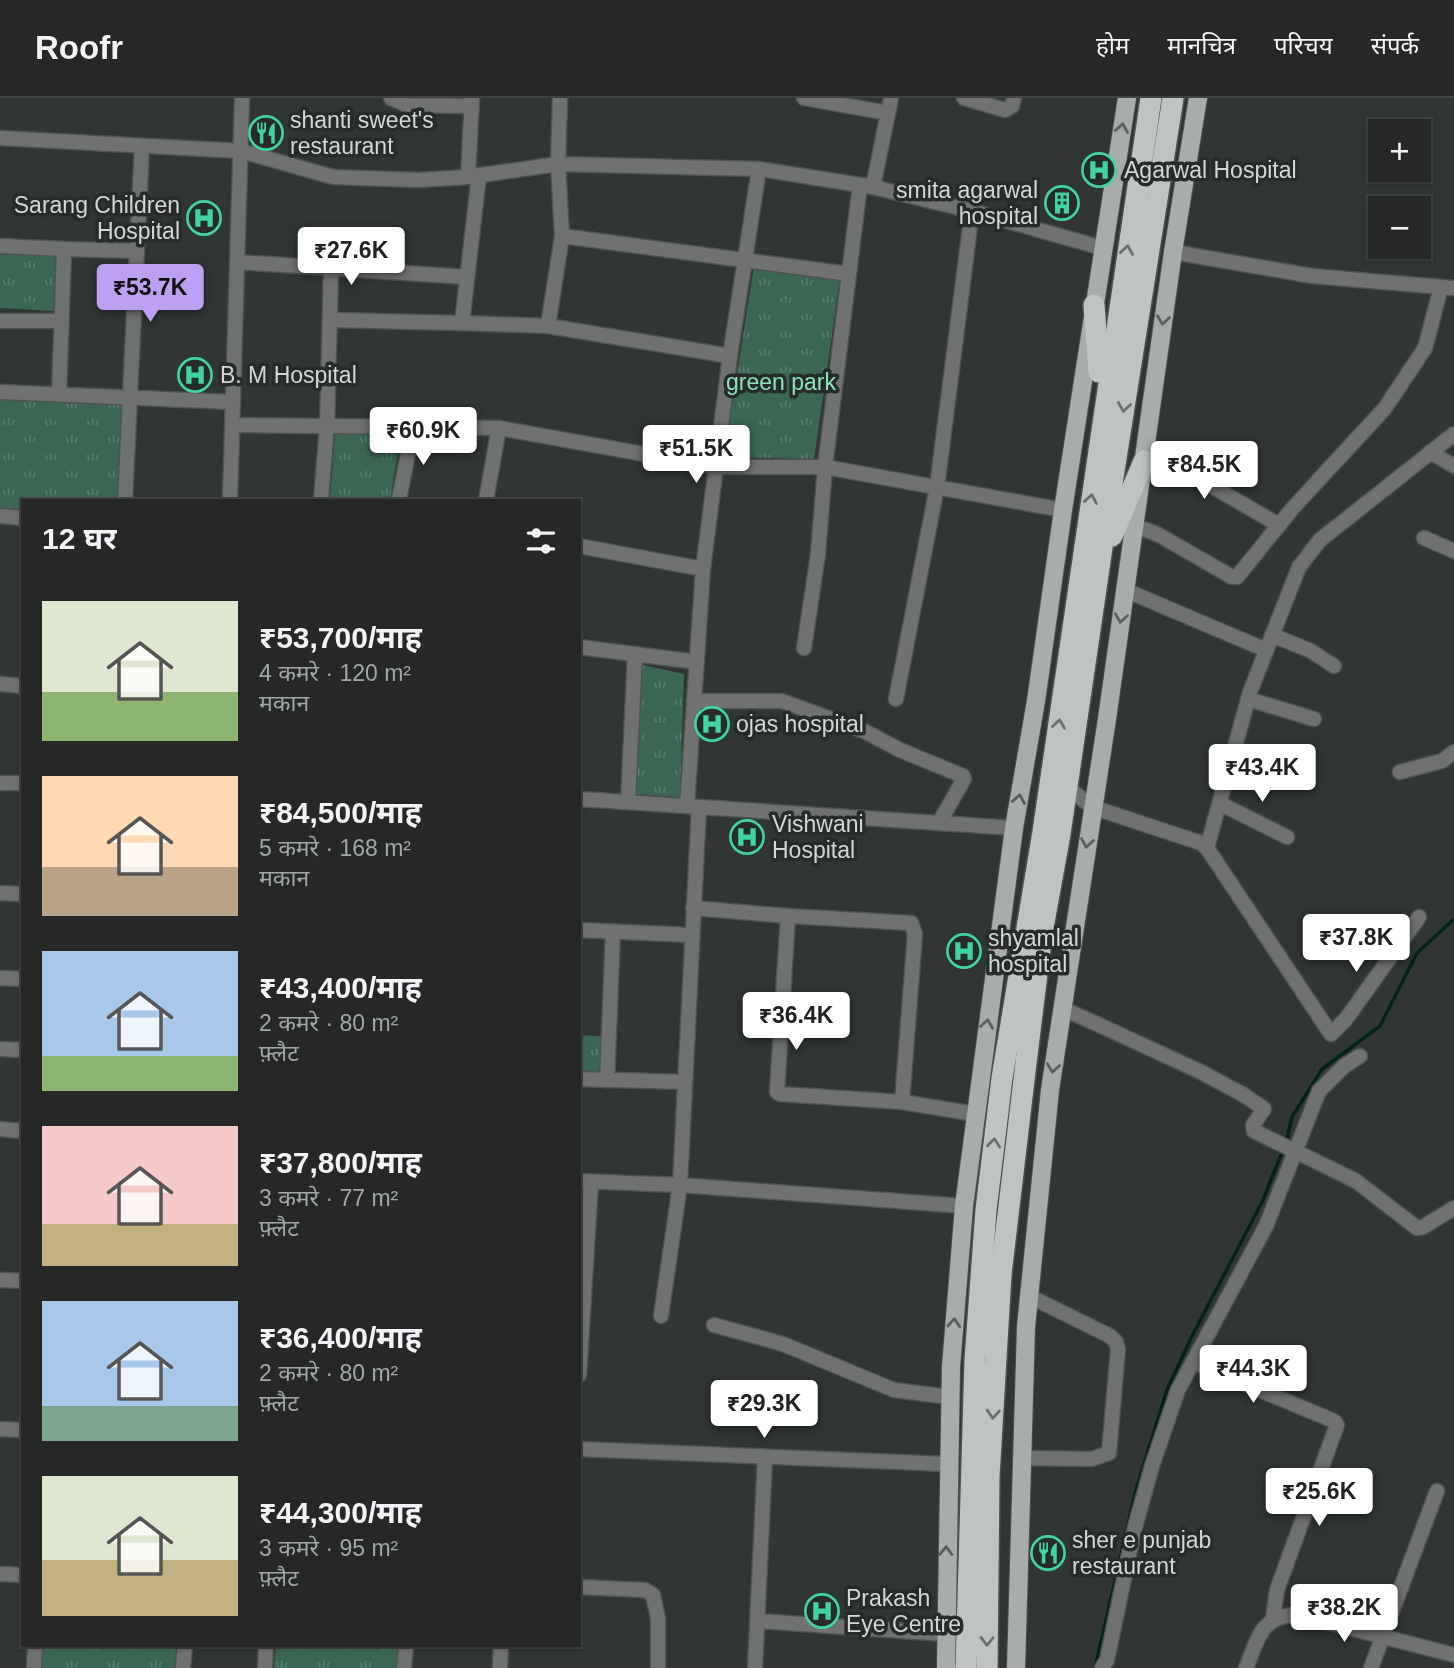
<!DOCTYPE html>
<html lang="hi">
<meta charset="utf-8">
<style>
body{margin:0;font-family:Helvetica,"Noto Sans Devanagari",sans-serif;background:#313433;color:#f1f3f6;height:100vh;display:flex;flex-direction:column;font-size:26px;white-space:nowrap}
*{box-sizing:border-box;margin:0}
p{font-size:23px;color:#a3a6a7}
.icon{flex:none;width:38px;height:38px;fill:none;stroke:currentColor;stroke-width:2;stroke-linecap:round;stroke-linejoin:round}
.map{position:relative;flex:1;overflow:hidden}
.side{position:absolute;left:21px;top:401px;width:560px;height:1148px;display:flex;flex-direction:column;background:#252827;border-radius:0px;box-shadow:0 2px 5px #0004,0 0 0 2px #424444}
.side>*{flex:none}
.controls{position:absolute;left:1368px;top:21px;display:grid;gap:14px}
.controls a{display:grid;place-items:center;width:63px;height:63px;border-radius:0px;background:#252827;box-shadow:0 2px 5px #0004,0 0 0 2px #424444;font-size:35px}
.price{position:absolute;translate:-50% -60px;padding:0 16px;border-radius:7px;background:#fff;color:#222;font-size:23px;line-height:46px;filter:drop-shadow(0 2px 4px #0008)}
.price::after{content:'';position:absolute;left:50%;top:42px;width:21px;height:16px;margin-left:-10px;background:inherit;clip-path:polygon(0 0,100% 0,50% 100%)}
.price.on{background:#bca0f2;color:#111}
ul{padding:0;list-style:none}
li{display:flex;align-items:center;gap:21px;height:175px;padding:0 21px}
li span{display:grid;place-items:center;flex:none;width:196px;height:140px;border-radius:0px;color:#555}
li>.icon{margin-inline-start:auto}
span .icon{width:84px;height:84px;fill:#fffc;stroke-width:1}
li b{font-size:30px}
h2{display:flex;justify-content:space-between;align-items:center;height:84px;padding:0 21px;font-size:30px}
header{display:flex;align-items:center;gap:42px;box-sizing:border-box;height:98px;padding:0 35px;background:#252827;border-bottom:2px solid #424444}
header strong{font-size:33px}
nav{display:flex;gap:38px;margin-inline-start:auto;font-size:24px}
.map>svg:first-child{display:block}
.park{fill:url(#park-tufts)}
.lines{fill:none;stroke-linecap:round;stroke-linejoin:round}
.stream{stroke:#032217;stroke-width:3.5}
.street-casing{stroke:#4e5351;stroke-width:17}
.primary-casing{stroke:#4e5351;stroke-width:20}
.highway-casing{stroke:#4e5351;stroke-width:24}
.street{stroke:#6f7270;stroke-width:14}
.primary{stroke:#a8adab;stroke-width:18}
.highway{stroke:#bec5c1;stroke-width:21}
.oneway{stroke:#5b605e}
.oneway2{stroke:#6b716e}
.labels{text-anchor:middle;stroke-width:7;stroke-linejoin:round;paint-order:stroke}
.poi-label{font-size:23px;fill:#d2d6d4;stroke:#272c2a;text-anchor:start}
.park-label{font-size:23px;fill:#8ae2bc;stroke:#272c2a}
</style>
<header>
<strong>Roofr</strong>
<nav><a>होम</a><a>मानचित्र</a><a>परिचय</a><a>संपर्क</a></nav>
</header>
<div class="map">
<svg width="1454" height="1570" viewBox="0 0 1454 1570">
<defs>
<pattern id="park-tufts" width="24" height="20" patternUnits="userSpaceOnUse" patternTransform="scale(1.75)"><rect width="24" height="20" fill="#3c6654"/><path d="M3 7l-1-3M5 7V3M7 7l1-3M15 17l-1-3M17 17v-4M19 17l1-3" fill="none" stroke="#577b6c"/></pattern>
</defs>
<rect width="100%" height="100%" fill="#313634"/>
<g class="park">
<path d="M0,153L59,156L54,213L0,210Z"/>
<path d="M754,168L840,181L814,361L724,359Z"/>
<path d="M0,300L123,305L119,402H23V415L0,413Z"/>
<path d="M335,336H401L390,402H330Z"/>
<path d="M638,566L684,576L680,699L634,696Z"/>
<path d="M579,937L609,939L607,982L579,981Z"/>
<path d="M35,1547H182V1570H34Z"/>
<path d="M276,1547H401L399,1570H274Z"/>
</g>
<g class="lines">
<g class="stream">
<path d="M1286,1045L1292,1019L1322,971L1380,928L1417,855L1454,821"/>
<path d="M1095,1570L1136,1392L1167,1292L1191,1240L1262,1104L1283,1052"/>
</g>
<g class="street-casing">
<g id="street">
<path d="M391,0L407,7L470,8"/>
<path d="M560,0L558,66L562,138L548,228L730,258"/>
<path d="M804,0L888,15"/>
<path d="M964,0L1005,12L1012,8L1014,0"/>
<path d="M0,40L241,53L333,79L418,82L468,79L558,66L759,71L873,89L972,113L1102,150"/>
<path d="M468,79L472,0"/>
<path d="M873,89L891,0"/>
<path d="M562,138L849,176"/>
<path d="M0,148L64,151L59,297"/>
<path d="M64,151L137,153"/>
<path d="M1173,154L1312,178L1454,190"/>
<path d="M237,164L467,179"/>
<path d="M330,222L462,225L479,77"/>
<path d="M0,223H61"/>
<path d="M462,225L548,228"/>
<path d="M0,294L233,304"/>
<path d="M233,327L499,330L716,369H825L1063,412"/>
<path d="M1146,350L1279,427"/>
<path d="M1430,354L1454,368"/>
<path d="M125,402L142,48"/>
<path d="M230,402L242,0"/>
<path d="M321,402L327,328L331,170"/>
<path d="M399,402L413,329"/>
<path d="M486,402L499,330"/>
<path d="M0,418L23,420"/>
<path d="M1134,427L1159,437L1232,479H1237L1292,411L1385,310L1425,250L1441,189"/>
<path d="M1424,440L1454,453"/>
<path d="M579,448L703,471"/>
<path d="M1125,492L1266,552"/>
<path d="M1272,537L1311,553L1334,568"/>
<path d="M579,549L697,564"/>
<path d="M804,550L818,456L825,369L860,87"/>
<path d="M0,586L23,588"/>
<path d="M896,601L937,389L972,113"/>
<path d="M1248,601L1314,621"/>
<path d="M694,603H782L864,633L900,652L963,678L964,681L939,725"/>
<path d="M1400,674L1442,663L1454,654"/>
<path d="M0,685H23"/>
<path d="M1067,689L1092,709L1201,745L1207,750L1331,936L1346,921L1419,819"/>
<path d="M579,701L1014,730"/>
<path d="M628,704L635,556"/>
<path d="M1221,706L1287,739"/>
<path d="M687,708L703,471L730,258L759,71"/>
<path d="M1207,750L1250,594L1299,469L1320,442L1454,336"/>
<path d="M0,795L23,796"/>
<path d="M693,810L788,818L911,825L915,836L902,1004"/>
<path d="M788,818L777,994L780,996L902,1004L975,1016"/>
<path d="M579,832L691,837"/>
<path d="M0,880L23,881"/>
<path d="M1062,910L1199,973L1244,997L1264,1011L1253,1027L1254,1033L1356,1083L1417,1130L1423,1129L1454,1110"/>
<path d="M0,951L23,952"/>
<path d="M579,981L685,984"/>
<path d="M607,982L613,834"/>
<path d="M0,1031L23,1033"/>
<path d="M579,1083L680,1087L964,1108"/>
<path d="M0,1182L23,1183"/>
<path d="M661,1218L680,1087L699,709"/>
<path d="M714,1227L783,1246L894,1292L950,1299"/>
<path d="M1193,1264L1334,1323L1337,1327L1277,1492L1273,1520"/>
<path d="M579,1277L591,1084"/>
<path d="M0,1331L23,1332"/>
<path d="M579,1351L948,1366"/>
<path d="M1022,1360L1092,1361L1109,1355L1118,1251L1116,1244L1110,1238L1029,1198"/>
<path d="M0,1476L23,1477"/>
<path d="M579,1489L645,1492L653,1497L658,1520V1570"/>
<path d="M757,1523L945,1536"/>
<path d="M34,1570L35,1547"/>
<path d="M183,1570L185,1547"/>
<path d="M265,1570L266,1547"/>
<path d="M404,1570L406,1547"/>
<path d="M500,1570L501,1547"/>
<path d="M755,1570L765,1360"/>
<path d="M1102,1570L1107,1562L1134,1433L1152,1368L1178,1292L1266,1128L1319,993L1344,968L1360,958"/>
<path d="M1246,1570C1258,1541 1261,1516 1299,1517L1454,1557"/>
<path d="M1371,1570L1437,1393"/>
</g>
</g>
<g class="primary-casing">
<g id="primary">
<path d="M946,1570L951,1269L964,1108L1014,730L1036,603L1063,412L1127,0"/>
<path d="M1016,1570L1026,1229L1050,992L1107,621L1173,154L1198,0"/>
</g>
</g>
<g class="highway-casing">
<g id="highway">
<path d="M1094,207L1099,274"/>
<path d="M1112,438L1144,363"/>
<path d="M966,1570L975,1262L986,1112L1002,980L1043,734L1151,0"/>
<path d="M987,1570L989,1378L1001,1176L1026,965L1042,835L1060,736L1104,436L1173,0"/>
</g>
</g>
<use href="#street" class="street"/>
<use href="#primary" class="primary"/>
<use href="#highway" class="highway"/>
</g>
<defs><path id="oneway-chevron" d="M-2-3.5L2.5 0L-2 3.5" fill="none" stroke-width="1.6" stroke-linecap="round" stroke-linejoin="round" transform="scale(1.75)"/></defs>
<g class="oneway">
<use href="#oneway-chevron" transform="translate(1122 30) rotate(-81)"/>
<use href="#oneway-chevron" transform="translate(1163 222) rotate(98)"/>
<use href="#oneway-chevron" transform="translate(1121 520) rotate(98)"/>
<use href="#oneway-chevron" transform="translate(1019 701) rotate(-80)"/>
<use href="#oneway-chevron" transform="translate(1087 745) rotate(99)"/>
<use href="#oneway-chevron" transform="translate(987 926) rotate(-82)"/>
<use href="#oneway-chevron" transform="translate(1053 970) rotate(98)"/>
<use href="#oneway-chevron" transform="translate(954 1225) rotate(-86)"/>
<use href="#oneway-chevron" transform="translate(946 1453) rotate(-89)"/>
</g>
<g class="oneway2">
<use href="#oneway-chevron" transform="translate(1127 152) rotate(-81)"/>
<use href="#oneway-chevron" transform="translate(1124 309) rotate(99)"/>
<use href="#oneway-chevron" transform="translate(1091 401) rotate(-81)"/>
<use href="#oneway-chevron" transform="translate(1059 626) rotate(-82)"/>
<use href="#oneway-chevron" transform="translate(994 1045) rotate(-84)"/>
<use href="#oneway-chevron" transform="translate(993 1316) rotate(94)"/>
<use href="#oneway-chevron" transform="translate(987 1543) rotate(91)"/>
</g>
<defs>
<g id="restaurant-ring" transform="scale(1.75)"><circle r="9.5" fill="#272c2a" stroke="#42d4a0" stroke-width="1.5"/><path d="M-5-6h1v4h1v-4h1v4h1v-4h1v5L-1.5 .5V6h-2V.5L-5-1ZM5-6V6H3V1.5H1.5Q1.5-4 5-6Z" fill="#42d4a0"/></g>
<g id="hospital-ring" transform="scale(1.75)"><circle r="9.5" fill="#272c2a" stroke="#42d4a0" stroke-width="1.5"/><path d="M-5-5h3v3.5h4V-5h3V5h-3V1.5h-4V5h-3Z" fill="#42d4a0"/></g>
<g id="building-ring" transform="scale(1.75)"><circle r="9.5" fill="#272c2a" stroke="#42d4a0" stroke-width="1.5"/><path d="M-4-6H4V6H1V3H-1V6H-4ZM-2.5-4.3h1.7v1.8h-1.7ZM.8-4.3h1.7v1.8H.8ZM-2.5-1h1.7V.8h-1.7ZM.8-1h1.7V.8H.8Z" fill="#42d4a0"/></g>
</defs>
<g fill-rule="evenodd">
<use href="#restaurant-ring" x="266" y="35"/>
<use href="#hospital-ring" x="1099" y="72"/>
<use href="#building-ring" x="1062" y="105"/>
<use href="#hospital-ring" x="204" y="120"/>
<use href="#hospital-ring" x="195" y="277"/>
<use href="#hospital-ring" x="712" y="626"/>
<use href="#hospital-ring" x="747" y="739"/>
<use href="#hospital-ring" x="964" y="853"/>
<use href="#restaurant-ring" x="1048" y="1455"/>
<use href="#hospital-ring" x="822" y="1513"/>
</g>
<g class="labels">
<g class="poi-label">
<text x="290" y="30">shanti sweet's<tspan x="290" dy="26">restaurant</tspan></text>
<text x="1124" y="80">Agarwal Hospital</text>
<text x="1038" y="100" text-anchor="end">smita agarwal<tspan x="1038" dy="26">hospital</tspan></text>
<text x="180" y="115" text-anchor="end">Sarang Children<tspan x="180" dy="26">Hospital</tspan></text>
<text x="220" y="285">B. M Hospital</text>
<text x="736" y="634">ojas hospital</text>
<text x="772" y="734">Vishwani<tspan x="772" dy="26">Hospital</tspan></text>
<text x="988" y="848">shyamlal<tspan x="988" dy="26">hospital</tspan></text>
<text x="1072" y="1450">sher e punjab<tspan x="1072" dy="26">restaurant</tspan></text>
<text x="846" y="1508">Prakash<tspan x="846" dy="26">Eye Centre</tspan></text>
</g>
<g class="park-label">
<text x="781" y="292">green park</text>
</g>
</g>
</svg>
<div class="controls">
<a>+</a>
<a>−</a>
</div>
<b class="price" style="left:351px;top:189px">₹27.6K</b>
<b class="price on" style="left:150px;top:226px">₹53.7K</b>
<b class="price" style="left:423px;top:369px">₹60.9K</b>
<b class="price" style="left:696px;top:387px">₹51.5K</b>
<b class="price" style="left:1204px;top:403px">₹84.5K</b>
<b class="price" style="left:1262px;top:706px">₹43.4K</b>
<b class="price" style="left:1356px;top:876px">₹37.8K</b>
<b class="price" style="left:796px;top:954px">₹36.4K</b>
<b class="price" style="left:1253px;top:1307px">₹44.3K</b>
<b class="price" style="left:764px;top:1342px">₹29.3K</b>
<b class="price" style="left:1319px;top:1430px">₹25.6K</b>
<b class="price" style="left:1344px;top:1546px">₹38.2K</b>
<section class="side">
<h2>12 घर<svg class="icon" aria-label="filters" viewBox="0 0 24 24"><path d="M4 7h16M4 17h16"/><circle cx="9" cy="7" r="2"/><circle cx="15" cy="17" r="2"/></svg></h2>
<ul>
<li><span style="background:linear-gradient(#dfe7d0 65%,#8fb573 0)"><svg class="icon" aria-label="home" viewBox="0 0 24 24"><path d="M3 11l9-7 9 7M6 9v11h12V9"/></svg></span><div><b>₹53,700/माह</b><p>4 कमरे · 120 m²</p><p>मकान</p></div></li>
<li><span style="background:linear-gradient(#ffd9b3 65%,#b9a48a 0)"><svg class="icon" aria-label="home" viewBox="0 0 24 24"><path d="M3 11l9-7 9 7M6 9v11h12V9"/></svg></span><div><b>₹84,500/माह</b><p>5 कमरे · 168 m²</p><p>मकान</p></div></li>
<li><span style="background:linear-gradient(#a9c7e8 75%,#8fb573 0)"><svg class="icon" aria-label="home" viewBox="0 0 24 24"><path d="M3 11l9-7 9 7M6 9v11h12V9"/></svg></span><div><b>₹43,400/माह</b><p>2 कमरे · 80 m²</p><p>फ़्लैट</p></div></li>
<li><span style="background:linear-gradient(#f6c9c9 70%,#c2b280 0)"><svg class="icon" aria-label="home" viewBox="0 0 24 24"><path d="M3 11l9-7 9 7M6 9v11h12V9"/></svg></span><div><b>₹37,800/माह</b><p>3 कमरे · 77 m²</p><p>फ़्लैट</p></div></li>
<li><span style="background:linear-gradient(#a9c7e8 75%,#7fa58c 0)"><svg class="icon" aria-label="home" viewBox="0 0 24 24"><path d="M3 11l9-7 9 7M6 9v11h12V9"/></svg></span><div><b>₹36,400/माह</b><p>2 कमरे · 80 m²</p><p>फ़्लैट</p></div></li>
<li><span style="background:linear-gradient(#dfe7d0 60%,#c2b280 0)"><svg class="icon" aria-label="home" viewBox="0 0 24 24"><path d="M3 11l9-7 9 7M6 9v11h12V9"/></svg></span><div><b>₹44,300/माह</b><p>3 कमरे · 95 m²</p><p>फ़्लैट</p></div></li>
</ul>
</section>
</div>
